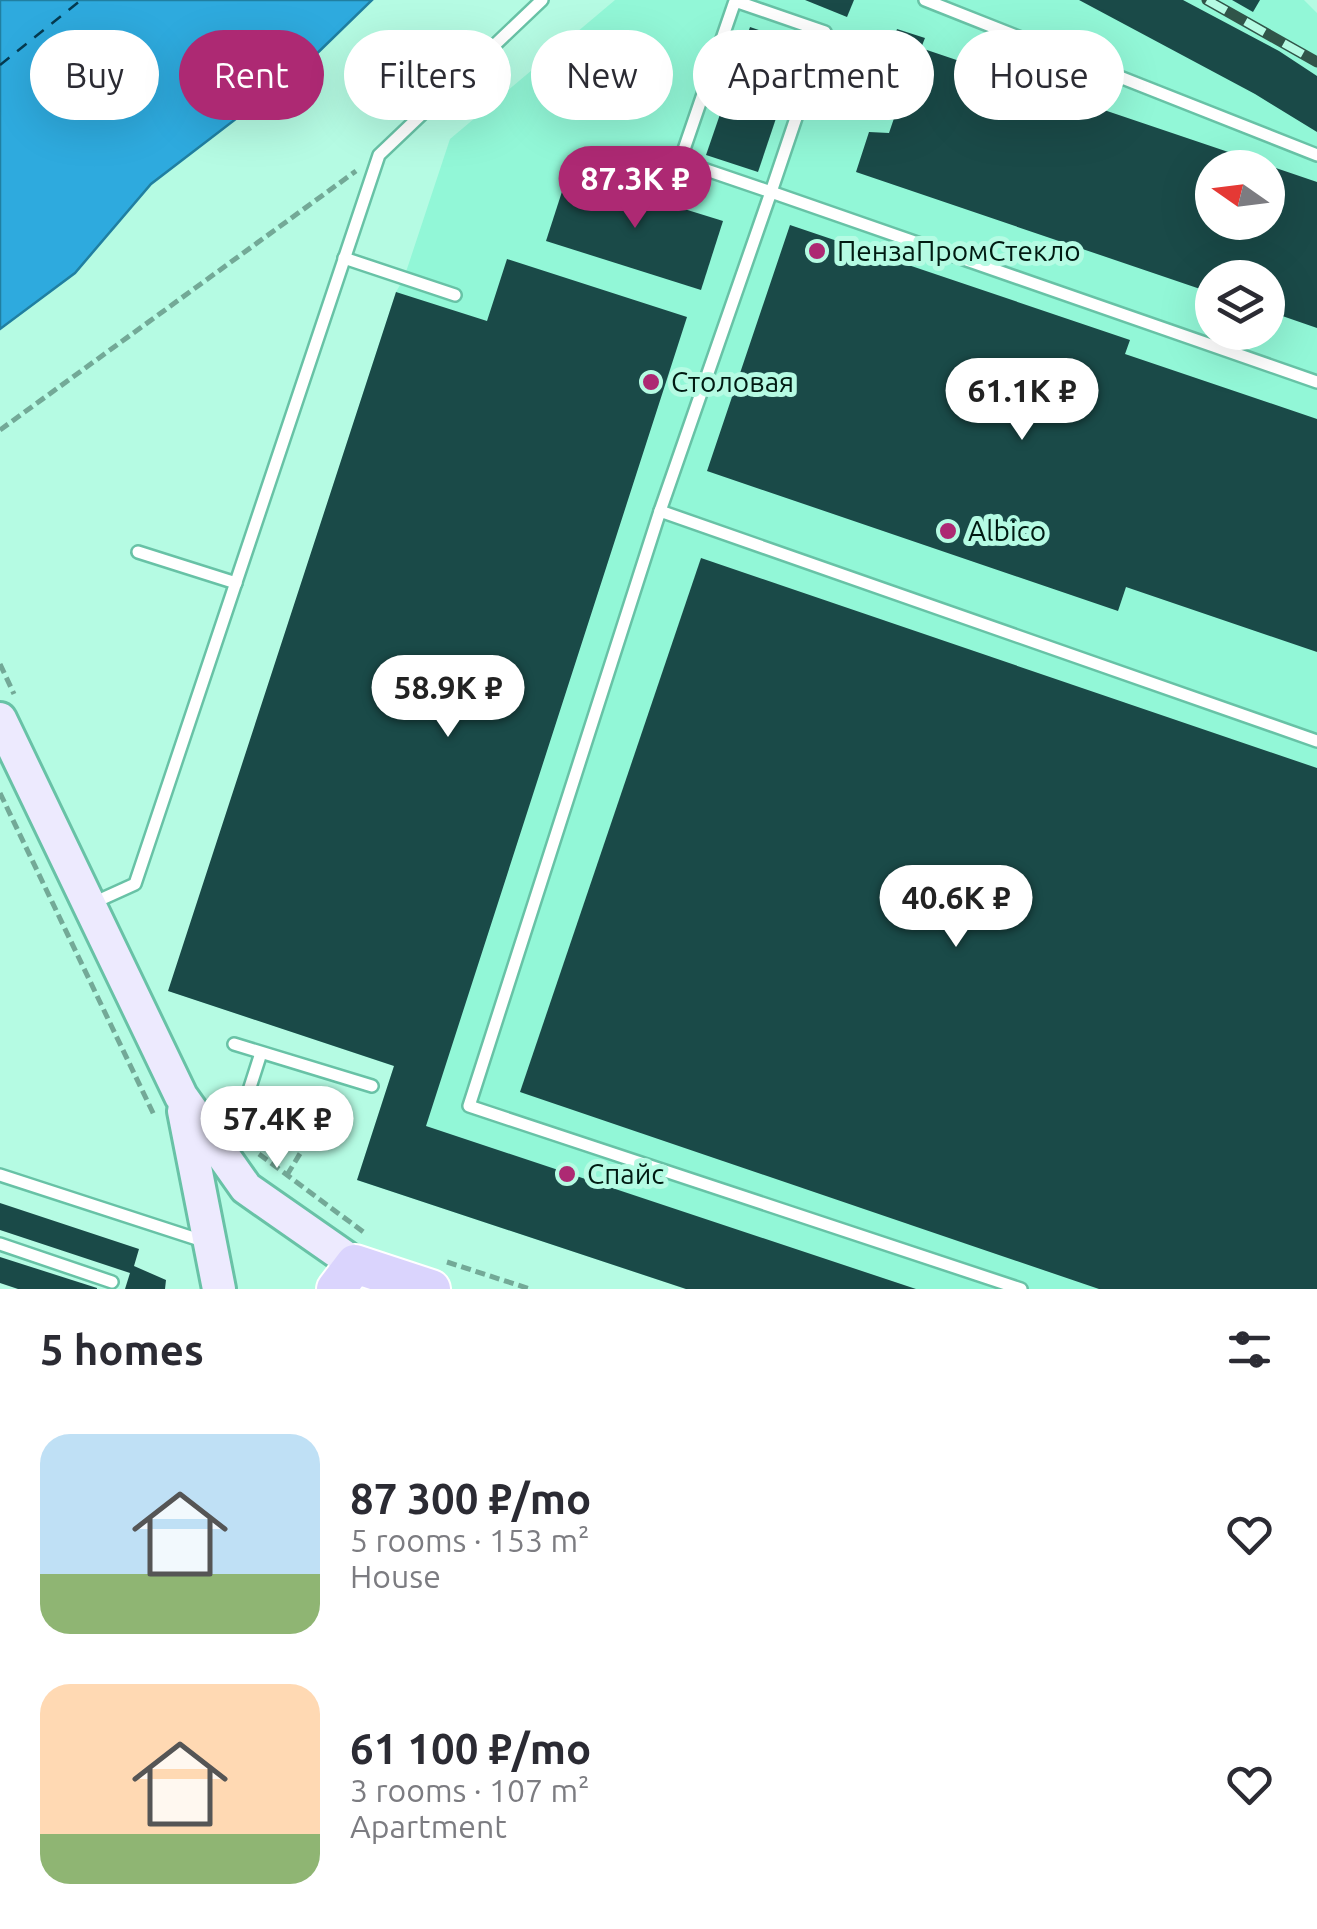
<!DOCTYPE html>
<meta charset="utf-8">
<style>
body{margin:0;font-family:Ubuntu,sans-serif;background:#f7f7f7;color:#2b2b33;height:100vh;display:flex;flex-direction:column;font-size:38px;white-space:nowrap}
*{box-sizing:border-box;margin:0}
p{font-size:32px;color:#7c7c81}
.icon{flex:none;width:55px;height:55px;fill:none;stroke:currentColor;stroke-width:2;stroke-linecap:round;stroke-linejoin:round}
.map{position:relative;height:1289px;overflow:hidden}
.side{display:flex;flex-direction:column;background:#fff;flex:1}
.side>*{flex:none}
.guide{position:absolute;left:30px;top:30px;width:1258px;height:90px;display:flex;gap:20px}
.needle{width:65px;rotate:284deg}
.tools{position:absolute;left:1195px;top:150px;display:grid;gap:20px}
.tools a{display:grid;place-items:center;width:90px;height:90px;border-radius:50%;background:#fff;box-shadow:0 10px 40px #0002;font-size:50px}
.price{position:absolute;translate:-50% -85px;padding:0 22px;border-radius:35px;background:#fff;color:#222;font-size:32px;line-height:65px;filter:drop-shadow(0 2px 5px #0008)}
.price::after{content:'';position:absolute;left:50%;top:60px;width:30px;height:22px;margin-left:-15px;background:inherit;clip-path:polygon(0 0,100% 0,50% 100%)}
.price.on{background:#ad2973;color:#fff}
ul{padding:0;list-style:none}
li{display:flex;align-items:center;gap:30px;height:250px;padding:0 40px}
li span{display:grid;place-items:center;flex:none;width:280px;height:200px;border-radius:30px;color:#555}
li>.icon{margin-inline-start:auto}
span .icon{width:120px;height:120px;fill:#fffc;stroke-width:1}
li b{font-size:42px}
h2{display:flex;justify-content:space-between;align-items:center;height:120px;padding:0 40px;font-size:42px}
.tag{padding:0 35px;border-radius:45px;background:#fff;box-shadow:0 10px 40px #0002;font-size:35px;line-height:90px}
.tag.on{background:#ad2973;color:#fff}
.map>svg:first-child{display:block}
.built{fill:#92f7d7;fill-rule:evenodd}
.water{fill:#2eaade;stroke:#207fa1;stroke-width:2.5}
.lines{fill:none;stroke-linecap:round;stroke-linejoin:round}
.ferry{stroke:#053a50;stroke-width:2.5;stroke-dasharray:12 10;stroke-linecap:butt}
.building{fill:#1a4a48;fill-rule:evenodd}
.lane-casing{stroke:#68c2a6;stroke-width:16}
.secondary-casing{stroke:#68c2a6;stroke-width:38}
.primary-casing{stroke:#fff;stroke-width:42}
.path{stroke:#73a997;stroke-width:5;stroke-dasharray:10 5;stroke-linecap:butt}
.lane{stroke:#fff;stroke-width:11}
.secondary{stroke:#edeafe;stroke-width:32}
.primary{stroke:#dad4fd;stroke-width:38}
.rail-casing{stroke:#305549;stroke-width:11}
.rail{stroke:#b5fbe3;stroke-width:8;stroke-dasharray:22;stroke-linecap:butt}
.poi-dot{fill:#ad2973;stroke:#b5fbe3;stroke-width:4}
.labels{text-anchor:middle;stroke-width:10;stroke-linejoin:round;paint-order:stroke}
.poi-label{font-size:28px;fill:#001a12;stroke:#b5fbe3;text-anchor:start}
</style>
<div class="map">
<svg width="1317" height="1289" viewBox="0 0 1317 1289">
<rect width="100%" height="100%" fill="#b5fbe3"/>
<path class="built" d="M615,0H1304L1317,13V1289H686L357,1180L394,1066L169,991L396,292L404,278L450,139ZM1212,168H1268V222H1212ZM1212,278H1268V332H1212Z"/>
<path class="water" d="M0,0H372L301,69L151,184L75,273L0,329Z"/>
<g class="lines">
<path class="ferry" d="M0,65L81,0"/>
</g>
<g class="building">
<path d="M805,0H854L847,17Z"/>
<path d="M1079,0H1183L1279,51L1317,76V132L1255,94Z"/>
<path d="M1232,0H1260L1253,12Z"/>
<path d="M750,27L801,44L758,172L706,155Z"/>
<path d="M897,29L925,38L921,48L1317,182V328L1268,311V278H1212V293L856,172L869,132L889,133L911,68L887,60ZM1212,168H1268V222H1212Z"/>
<path d="M568,173L723,221L701,290L546,241Z"/>
<path d="M790,225L1130,340L1125,354L1317,419V652L1126,587L1118,611L707,471Z"/>
<path d="M507,259L687,317L426,1126L916,1289H686L357,1180L394,1066L168,991L396,292L487,321Z"/>
<path d="M701,558L1317,768V1289H1099L520,1092Z"/>
<path d="M0,1203L139,1249L134,1266L166,1280L165,1289H125L130,1273L0,1230Z"/>
<path d="M0,1257L97,1288V1289H18L0,1283Z"/>
</g>
<g class="lines">
<g class="lane-casing">
<g id="lane">
<path d="M925,0L1317,155"/>
<path d="M735,1L825,32L771,192L680,161L735,1V0"/>
<path d="M344,258L455,295"/>
<path d="M660,511L771,192L1317,382"/>
<path d="M138,552L236,583"/>
<path d="M93,903L135,884L379,155L542,0"/>
<path d="M234,1044L372,1086"/>
<path d="M228,1156L261,1053"/>
<path d="M0,1175L206,1242"/>
<path d="M0,1244L112,1282"/>
<path d="M1021,1289L469,1106L660,511L1317,741"/>
</g>
</g>
<g class="secondary-casing">
<g id="secondary">
<path d="M0,719L181,1096L246,1188L355,1264"/>
<path d="M184,1111L219,1289"/>
</g>
</g>
<g class="primary-casing">
<path id="primary" d="M336,1289L355,1264L431,1289"/>
</g>
<g class="path">
<path d="M0,430L356,171"/>
<path d="M0,664L14,694"/>
<path d="M0,793L154,1115"/>
<path d="M259,1154L366,1234"/>
<path d="M287,1175L301,1152"/>
<path d="M447,1262L530,1289"/>
</g>
<use href="#lane" class="lane"/>
<use href="#secondary" class="secondary"/>
<use href="#primary" class="primary"/>
<g class="rail-casing">
<path id="rail" d="M1207,0L1317,62"/>
</g>
<use href="#rail" class="rail"/>
</g>
<g class="poi-dot">
<circle cx="817" cy="251" r="10"/>
<circle cx="651" cy="382" r="10"/>
<circle cx="948" cy="531" r="10"/>
<circle cx="567" cy="1174" r="10"/>
</g>
<g class="labels">
<g class="poi-label">
<text x="837" y="261">ПензаПромСтекло</text>
<text x="671" y="392">Столовая</text>
<text x="968" y="541">Albico</text>
<text x="587" y="1184">Спайс</text>
</g>
</g>
</svg>
<div class="tools">
<a><svg class="needle" viewBox="-14 -14 28 28"><path d="M0-13l5 13h-10z" fill="#e53935"/><path d="M0 13l5-13h-10z" fill="#7c7c81"/></svg></a>
<a><svg class="icon" aria-label="layers" viewBox="0 0 24 24"><path d="M12 4l9 5-9 5-9-5zM3 14l9 5 9-5"/></svg></a>
</div>
<b class="price on" style="left:635px;top:231px">87.3K ₽</b>
<b class="price" style="left:1022px;top:443px">61.1K ₽</b>
<b class="price" style="left:448px;top:740px">58.9K ₽</b>
<b class="price" style="left:956px;top:950px">40.6K ₽</b>
<b class="price" style="left:277px;top:1171px">57.4K ₽</b>
<div class="guide">
<a class="tag">Buy</a>
<a class="tag on">Rent</a>
<a class="tag">Filters</a>
<a class="tag">New</a>
<a class="tag">Apartment</a>
<a class="tag">House</a>
</div>
</div>
<section class="side">
<h2>5 homes<svg class="icon" aria-label="filters" viewBox="0 0 24 24"><path d="M4 7h16M4 17h16"/><circle cx="9" cy="7" r="2"/><circle cx="15" cy="17" r="2"/></svg></h2>
<ul>
<li><span style="background:linear-gradient(#bfe0f5 70%,#8fb573 0)"><svg class="icon" aria-label="home" viewBox="0 0 24 24"><path d="M3 11l9-7 9 7M6 9v11h12V9"/></svg></span><div><b>87 300 ₽/mo</b><p>5 rooms · 153 m²</p><p>House</p></div><svg class="icon" aria-label="heart" viewBox="0 0 24 24"><path d="M12 20l-8-8c-3-5 5-10 8-4 3-6 11-1 8 4z"/></svg></li>
<li><span style="background:linear-gradient(#ffd9b3 75%,#8fb573 0)"><svg class="icon" aria-label="home" viewBox="0 0 24 24"><path d="M3 11l9-7 9 7M6 9v11h12V9"/></svg></span><div><b>61 100 ₽/mo</b><p>3 rooms · 107 m²</p><p>Apartment</p></div><svg class="icon" aria-label="heart" viewBox="0 0 24 24"><path d="M12 20l-8-8c-3-5 5-10 8-4 3-6 11-1 8 4z"/></svg></li>
</ul>
</section>
